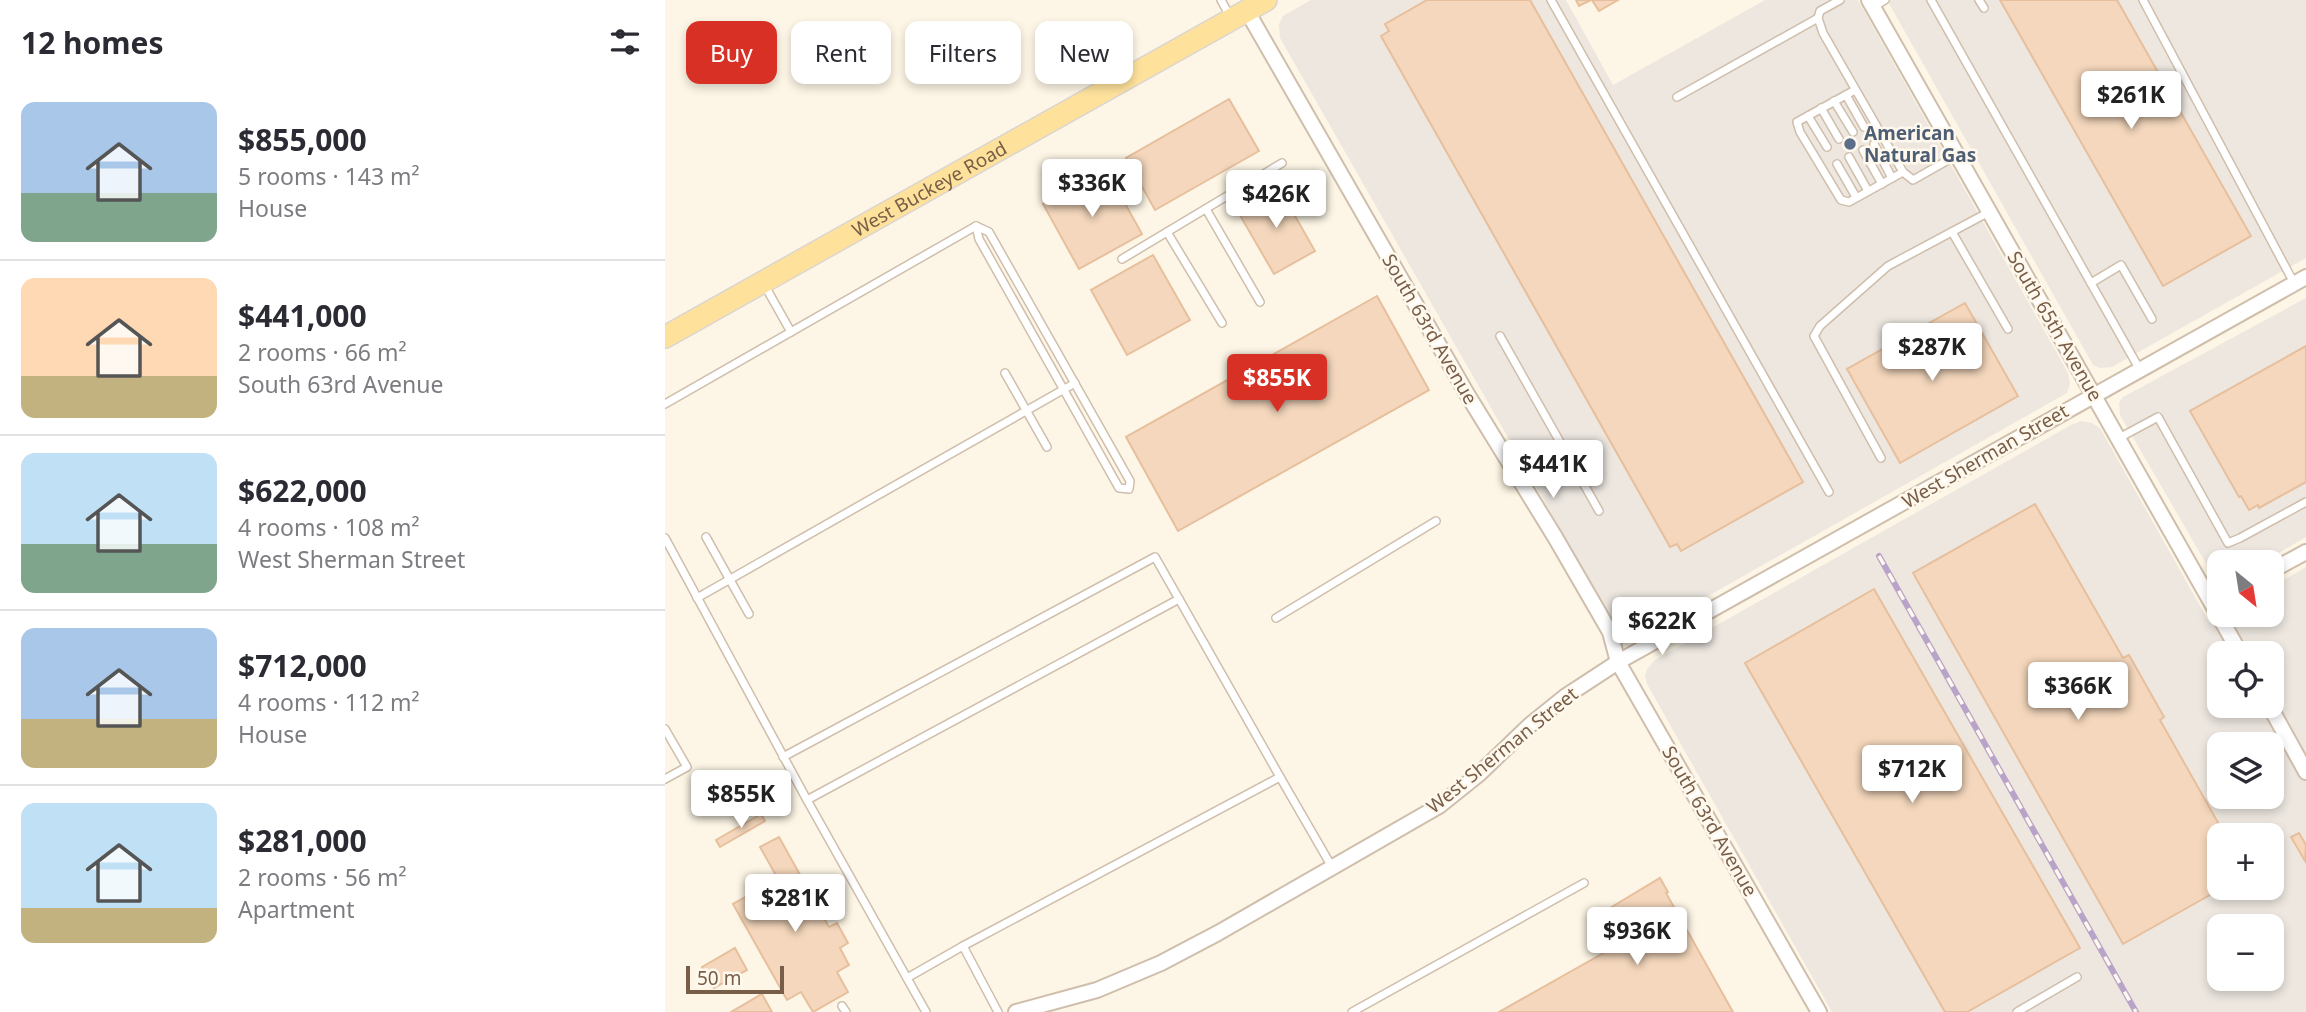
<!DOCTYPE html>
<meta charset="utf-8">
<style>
body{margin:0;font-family:"Noto Sans",sans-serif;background:#f2f2f3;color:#2b2b33;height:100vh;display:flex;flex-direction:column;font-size:26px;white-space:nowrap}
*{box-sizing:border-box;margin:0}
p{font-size:23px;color:#7c7c81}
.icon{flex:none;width:38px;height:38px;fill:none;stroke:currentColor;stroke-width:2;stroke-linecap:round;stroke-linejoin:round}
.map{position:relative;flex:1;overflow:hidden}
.details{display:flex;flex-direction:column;background:#fff;width:665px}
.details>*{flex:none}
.top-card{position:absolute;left:21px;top:21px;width:665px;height:63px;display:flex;gap:14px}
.needle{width:46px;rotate:150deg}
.tools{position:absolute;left:1542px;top:550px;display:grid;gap:14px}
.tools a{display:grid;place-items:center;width:77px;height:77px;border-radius:14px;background:#fff;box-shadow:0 4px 10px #0003;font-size:35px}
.scale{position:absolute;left:21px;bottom:18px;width:98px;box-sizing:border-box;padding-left:7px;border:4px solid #785e49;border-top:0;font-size:19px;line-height:24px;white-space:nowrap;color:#785e49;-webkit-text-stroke:5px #fff9ed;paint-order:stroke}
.price{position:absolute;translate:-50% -60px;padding:0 16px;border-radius:7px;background:#fff;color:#222;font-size:23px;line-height:46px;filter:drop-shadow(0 2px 4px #0008)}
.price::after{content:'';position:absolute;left:50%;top:42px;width:21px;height:16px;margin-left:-10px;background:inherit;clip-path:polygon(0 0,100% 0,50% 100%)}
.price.current{background:#d93025;color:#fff}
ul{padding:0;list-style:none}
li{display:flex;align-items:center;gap:21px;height:175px;padding:0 21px}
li+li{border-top:2px solid #e1e1e2}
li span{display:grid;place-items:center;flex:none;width:196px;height:140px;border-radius:14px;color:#555}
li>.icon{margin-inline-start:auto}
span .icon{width:84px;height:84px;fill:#fffc;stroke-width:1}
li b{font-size:30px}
h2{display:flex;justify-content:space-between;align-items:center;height:84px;padding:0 21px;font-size:30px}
.tag{padding:0 24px;border-radius:14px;background:#fff;box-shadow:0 4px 10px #0003;font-size:24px;line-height:63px}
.tag.current{background:#d93025;color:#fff}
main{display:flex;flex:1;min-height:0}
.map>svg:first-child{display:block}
.industrial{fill:#ede7e0;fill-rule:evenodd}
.building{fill:#f4d7bc;stroke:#e7bf9c;stroke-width:2}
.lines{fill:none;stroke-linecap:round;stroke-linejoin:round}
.lane-casing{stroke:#cfbeab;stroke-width:10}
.street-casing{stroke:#cfbeab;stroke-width:18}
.primary-casing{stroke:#dcd5d0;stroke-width:24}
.lane{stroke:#fff;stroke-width:7}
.street{stroke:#fff;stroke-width:14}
.primary{stroke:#fee29c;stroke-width:21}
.rail-casing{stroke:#baa3c8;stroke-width:6}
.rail{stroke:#fff9ed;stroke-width:3.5;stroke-dasharray:10;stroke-linecap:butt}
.service-dot{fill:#5c6f8a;stroke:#fff9ed;stroke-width:2.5}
.labels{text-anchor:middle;stroke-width:5;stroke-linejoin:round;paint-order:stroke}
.service-label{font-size:19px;font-weight:bold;fill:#4e5e75;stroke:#fff9ed;text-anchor:start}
.street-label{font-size:19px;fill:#785e49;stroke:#fff9ed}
</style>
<main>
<section class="details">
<h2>12 homes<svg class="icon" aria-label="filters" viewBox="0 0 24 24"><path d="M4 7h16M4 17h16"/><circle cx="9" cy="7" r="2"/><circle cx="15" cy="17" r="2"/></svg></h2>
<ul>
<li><span style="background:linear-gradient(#a9c7e8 65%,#7fa58c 0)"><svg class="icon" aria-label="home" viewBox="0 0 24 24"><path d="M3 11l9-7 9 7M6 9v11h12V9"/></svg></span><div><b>$855,000</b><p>5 rooms · 143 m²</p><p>House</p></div></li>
<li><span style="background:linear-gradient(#ffd9b3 70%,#c2b280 0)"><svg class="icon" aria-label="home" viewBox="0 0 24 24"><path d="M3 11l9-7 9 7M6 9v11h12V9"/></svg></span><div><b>$441,000</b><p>2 rooms · 66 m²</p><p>South 63rd Avenue</p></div></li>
<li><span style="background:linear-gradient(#bfe0f5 65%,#7fa58c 0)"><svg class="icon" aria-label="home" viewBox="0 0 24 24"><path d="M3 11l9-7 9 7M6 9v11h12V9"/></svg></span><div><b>$622,000</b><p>4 rooms · 108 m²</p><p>West Sherman Street</p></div></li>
<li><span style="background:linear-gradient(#a9c7e8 65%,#c2b280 0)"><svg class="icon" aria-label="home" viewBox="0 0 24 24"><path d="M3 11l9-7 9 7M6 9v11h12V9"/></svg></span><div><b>$712,000</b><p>4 rooms · 112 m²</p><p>House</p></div></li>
<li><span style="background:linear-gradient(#bfe0f5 75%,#c2b280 0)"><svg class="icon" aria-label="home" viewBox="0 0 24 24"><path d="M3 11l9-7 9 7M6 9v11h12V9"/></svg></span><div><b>$281,000</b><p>2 rooms · 56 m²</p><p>Apartment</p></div></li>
</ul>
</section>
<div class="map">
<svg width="1641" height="1012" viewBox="0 0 1641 1012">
<rect width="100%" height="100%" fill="#fdf6e6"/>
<g class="industrial">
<path d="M646,0H901L948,85L1100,0H1193L1403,373L1405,383L1402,393L976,634L966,636L954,632L615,38L614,24L618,16Z"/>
<path d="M1222,0H1641V258L1447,367L1435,368L1428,365Z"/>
<path d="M1641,298V537L1598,562H1554V577L1546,572L1455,415L1454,403L1458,397Z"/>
<path d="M1417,421L1427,423L1435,428L1544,622L1559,614H1606L1607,587L1641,567V1012H1167L982,684L980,676L982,669L990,660L1406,425ZM1554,653H1606V705H1554ZM1554,744H1606V796H1554ZM1554,835H1606V887H1554ZM1554,926H1606V978H1554Z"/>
</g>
<g class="building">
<path d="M762,0H865L1138,482L1016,551L1012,544L1005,547L716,36L724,31L720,24Z"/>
<path d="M911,0H926L914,6Z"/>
<path d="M927,0H953L934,11Z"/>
<path d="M1335,0H1452L1586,236L1498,286Z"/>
<path d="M564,99L594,151L490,210L461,158Z"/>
<path d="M441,169L477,234L414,269L378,204Z"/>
<path d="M613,186L650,251L609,274L572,210Z"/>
<path d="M488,255L525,320L462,355L426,290Z"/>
<path d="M712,296L764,390L513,531L461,437Z"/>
<path d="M1300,303L1353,396L1235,463L1182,369Z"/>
<path d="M1641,346V482L1594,508L1593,505L1584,510L1576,496L1574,497L1525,411Z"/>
<path d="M1370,504L1458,658L1464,655L1499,717L1495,720L1560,835H1554V887H1559L1458,944L1248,573Z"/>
<path d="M1209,589L1415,948L1302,1012H1280L1080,663Z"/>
<path d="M96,814L100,821L55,847L51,840Z"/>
<path d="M1634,833L1641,845L1640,861L1626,837Z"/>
<path d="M114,837L164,927L172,923L183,943L175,948L184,965L172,972L183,992L148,1012L136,992L122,1000L68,904L113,879L95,847Z"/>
<path d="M995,878L1003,892L1001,893L1068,1012H834L958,942L940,911Z"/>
<path d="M70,948L82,970L49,988L37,967Z"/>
<path d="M97,994L107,1012H66Z"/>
</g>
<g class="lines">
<g class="lane-casing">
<g id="lane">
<path d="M556,0L566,18"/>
<path d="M886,0L1164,492"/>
<path d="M1175,0L1155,11L1153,18L1158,33L1238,172L1248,180L1292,155"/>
<path d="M1266,0L1475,370"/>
<path d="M1314,0L1319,8"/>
<path d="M1478,0L1629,283"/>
<path d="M1208,7L1220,0"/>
<path d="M1190,90L1132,122L1135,132L1176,200L1184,202L1238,172"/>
<path d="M1181,95L1199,127"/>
<path d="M1012,97L1153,18"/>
<path d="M1169,101L1188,132"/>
<path d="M1156,108L1174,139"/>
<path d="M1143,116L1162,147"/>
<path d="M1209,144L1227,178"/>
<path d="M1198,150L1217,184"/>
<path d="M1184,157L1203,191"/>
<path d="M1172,164L1191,197"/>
<path d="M541,209L595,302"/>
<path d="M311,226L324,232L465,481L464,489L454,488L314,239Z"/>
<path d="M502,232L557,323"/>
<path d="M1287,232L1343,329"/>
<path d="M457,259L617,163"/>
<path d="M1426,283L1456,265L1487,319"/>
<path d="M100,286L126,332"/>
<path d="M835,336L934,511"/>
<path d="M340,373L382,447"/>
<path d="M0,404L311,226"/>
<path d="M1454,438L1493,417L1563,543L1575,538L1641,502"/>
<path d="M1216,458L1149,336L1155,326L1223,266L1324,212"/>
<path d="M41,537L84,614"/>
<path d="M0,538L142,800"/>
<path d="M32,598L410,383"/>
<path d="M611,618L771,521"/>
<path d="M0,729L22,767L0,779"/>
<path d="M118,757L490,557L514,599"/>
<path d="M242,978L298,946"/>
<path d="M177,1006L181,1012"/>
<path d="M261,1012L142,800L514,599L615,777"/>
<path d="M333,1012L298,946L615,777L667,867"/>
<path d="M687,1012L919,883"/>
<path d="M1352,1012L1412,977"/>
</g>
</g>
<g class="street-casing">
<g id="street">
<path d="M1204,0L1575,653"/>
<path d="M582,11L802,394L890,537L945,632L953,662L1154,1012"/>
<path d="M1606,571L1641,552"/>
<path d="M1604,705L1641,772"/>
<path d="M351,1012L432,990L496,963L553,933L774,806L814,774L865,725L901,696L953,662L1641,277"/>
</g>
</g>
<g class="primary-casing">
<g id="primary">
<path id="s1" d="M0,337L601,0"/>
</g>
</g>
<use href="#lane" class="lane"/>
<use href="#street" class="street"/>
<use href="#primary" class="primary"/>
<g class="rail-casing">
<path id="rail" d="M1214,556L1471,1012"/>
</g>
<use href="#rail" class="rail"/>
</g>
<circle class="service-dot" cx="1185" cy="144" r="7"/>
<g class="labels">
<g class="service-label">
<text x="1199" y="140">American<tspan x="1199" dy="22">Natural Gas</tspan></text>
</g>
<g class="street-label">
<text dy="7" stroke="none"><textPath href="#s1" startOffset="303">West Buckeye Road</textPath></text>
<text transform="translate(1390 326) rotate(60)" y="7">South 65th Avenue</text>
<text transform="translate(765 329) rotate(60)" y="7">South 63rd Avenue</text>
<text transform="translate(1320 456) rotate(-30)" y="7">West Sherman Street</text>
<text transform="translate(837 750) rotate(-39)" y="7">West Sherman Street</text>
<text transform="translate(1045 821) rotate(60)" y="7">South 63rd Avenue</text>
</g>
</g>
</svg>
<div class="tools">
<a><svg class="needle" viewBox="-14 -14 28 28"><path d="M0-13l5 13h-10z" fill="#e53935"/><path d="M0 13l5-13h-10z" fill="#7c7c81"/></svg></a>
<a><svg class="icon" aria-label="locate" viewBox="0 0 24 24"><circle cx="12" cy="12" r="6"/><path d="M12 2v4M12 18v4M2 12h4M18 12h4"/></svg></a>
<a><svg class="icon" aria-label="layers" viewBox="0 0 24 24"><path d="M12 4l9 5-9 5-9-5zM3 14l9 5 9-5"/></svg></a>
<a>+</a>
<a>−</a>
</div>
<div class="scale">50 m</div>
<b class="price" style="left:1466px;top:131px">$261K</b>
<b class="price" style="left:427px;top:219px">$336K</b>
<b class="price" style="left:611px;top:230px">$426K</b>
<b class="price" style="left:1267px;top:383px">$287K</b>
<b class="price current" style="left:612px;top:414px">$855K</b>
<b class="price" style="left:888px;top:500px">$441K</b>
<b class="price" style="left:997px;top:657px">$622K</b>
<b class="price" style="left:1413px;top:722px">$366K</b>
<b class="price" style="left:1247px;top:805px">$712K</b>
<b class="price" style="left:76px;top:830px">$855K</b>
<b class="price" style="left:130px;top:934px">$281K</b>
<b class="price" style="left:972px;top:967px">$936K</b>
<div class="top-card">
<a class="tag current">Buy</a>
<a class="tag">Rent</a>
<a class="tag">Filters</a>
<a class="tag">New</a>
</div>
</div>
</main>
